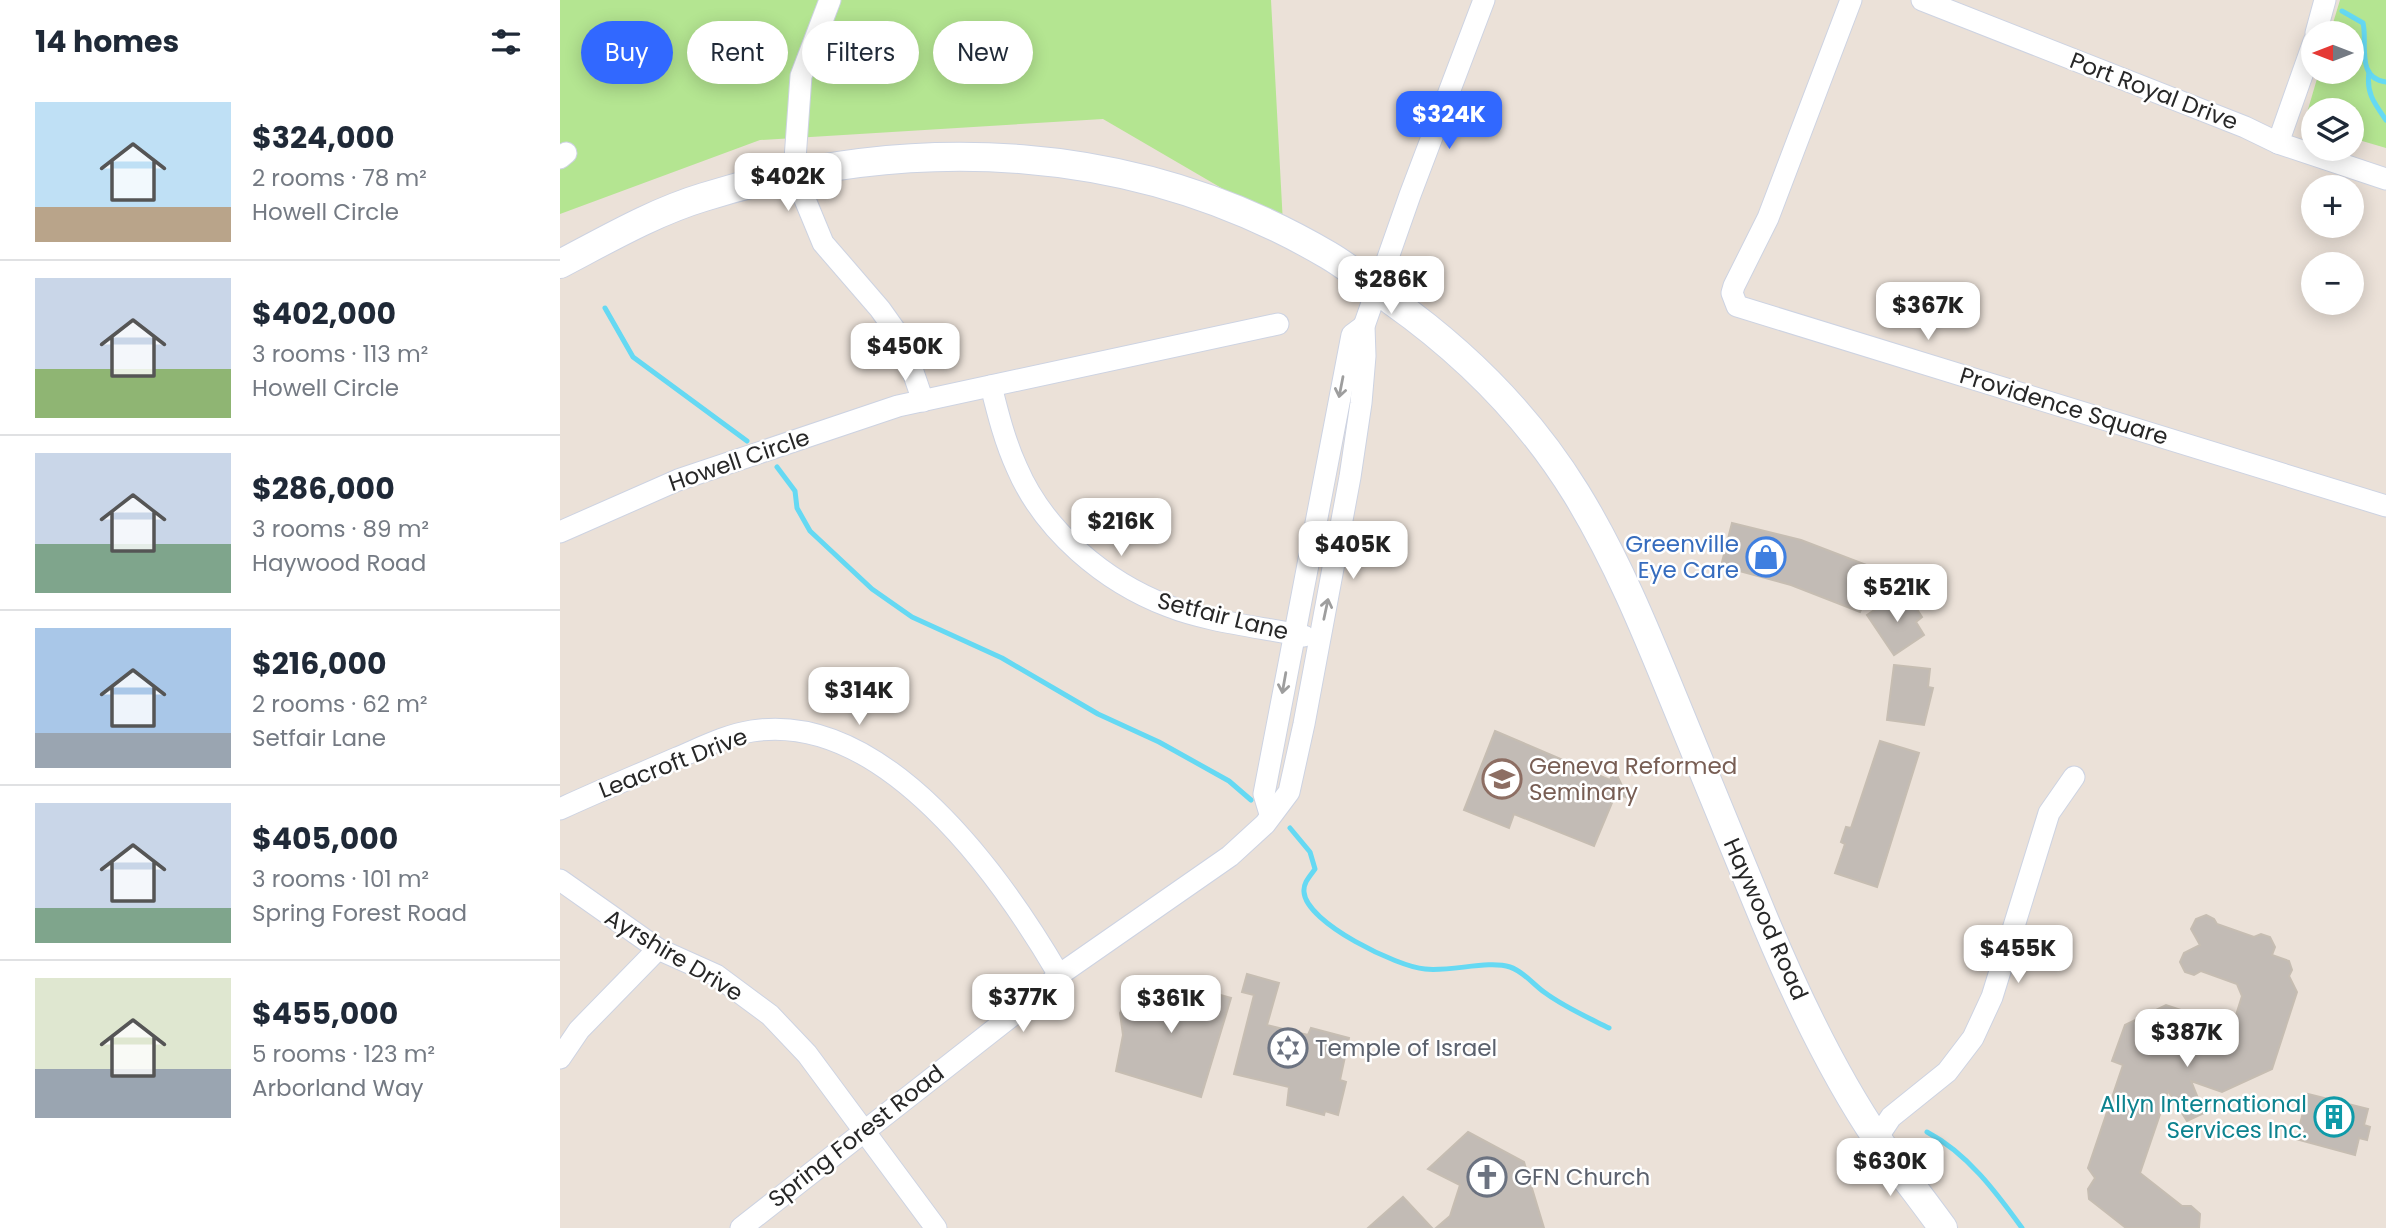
<!DOCTYPE html>
<meta charset="utf-8">
<style>
body{margin:0;font-family:Poppins,sans-serif;background:#f2f2f3;color:#1f2937;height:100vh;display:flex;flex-direction:column;font-size:26px;white-space:nowrap}
*{box-sizing:border-box;margin:0}
p{font-size:23px;color:#747a83}
.icon{flex:none;width:38px;height:38px;fill:none;stroke:currentColor;stroke-width:2;stroke-linecap:round;stroke-linejoin:round}
.map{position:relative;flex:1;overflow:hidden}
.panel{display:flex;flex-direction:column;background:#fff;width:560px}
.panel>*{flex:none}
.top-card{position:absolute;left:21px;top:21px;width:665px;height:63px;display:flex;gap:14px}
.needle{width:46px;rotate:270deg}
.controls{position:absolute;left:1741px;top:21px;display:grid;gap:14px}
.controls a{display:grid;place-items:center;width:63px;height:63px;border-radius:50%;background:#fff;box-shadow:0 4px 18px #0003;font-size:35px}
.price{position:absolute;translate:-50% -60px;padding:0 16px;border-radius:14px;background:#fff;color:#222;font-size:23px;line-height:46px;filter:drop-shadow(0 2px 4px #0008)}
.price::after{content:'';position:absolute;left:50%;top:42px;width:21px;height:16px;margin-left:-10px;background:inherit;clip-path:polygon(0 0,100% 0,50% 100%)}
.price.selected{background:#3168ff;color:#fff}
ul{padding:0;list-style:none}
li{display:flex;align-items:center;gap:21px;height:175px;padding:0 35px}
li+li{border-top:2px solid #e0e1e3}
li span{display:grid;place-items:center;flex:none;width:196px;height:140px;border-radius:0px;color:#555}
li>.icon{margin-inline-start:auto}
span .icon{width:84px;height:84px;fill:#fffc;stroke-width:1}
li b{font-size:30px}
h2{display:flex;justify-content:space-between;align-items:center;height:84px;padding:0 35px;font-size:30px}
.pill{padding:0 24px;border-radius:32px;background:#fff;box-shadow:0 4px 18px #0003;font-size:24px;line-height:63px}
.pill.selected{background:#3168ff;color:#fff}
main{display:flex;flex:1;min-height:0}
.map>svg:first-child{display:block}
.green{fill:#b4e591}
.lines{fill:none;stroke-linecap:round;stroke-linejoin:round}
.stream{stroke:#65d9f3;stroke-width:5}
.building{fill:#c2bbb5;stroke:#c6bdb2;stroke-width:2}
.street-casing{stroke:#cdd3e2;stroke-width:23}
.secondary-casing{stroke:#cdd3e2;stroke-width:30}
.street{stroke:#fff;stroke-width:21}
.secondary{stroke:#fff;stroke-width:28}
.oneway{stroke:#9e9e9e}
.labels{text-anchor:middle;stroke-width:5;stroke-linejoin:round;paint-order:stroke}
.street-label{font-size:23px;fill:#272727;stroke:#fff}
.shop-label{font-size:23px;fill:#366cbe;stroke:#fff;text-anchor:end}
.education-label{font-size:23px;fill:#785e54;stroke:#fff;text-anchor:start}
.worship-label{font-size:23px;fill:#5b616d;stroke:#fff;text-anchor:start}
.culture-label{font-size:23px;fill:#0d838f;stroke:#fff;text-anchor:end}
</style>
<main>
<section class="panel">
<h2>14 homes<svg class="icon" aria-label="filters" viewBox="0 0 24 24"><path d="M4 7h16M4 17h16"/><circle cx="9" cy="7" r="2"/><circle cx="15" cy="17" r="2"/></svg></h2>
<ul>
<li><span style="background:linear-gradient(#bfe0f5 75%,#b9a48a 0)"><svg class="icon" aria-label="home" viewBox="0 0 24 24"><path d="M3 11l9-7 9 7M6 9v11h12V9"/></svg></span><div><b>$324,000</b><p>2 rooms · 78 m²</p><p>Howell Circle</p></div></li>
<li><span style="background:linear-gradient(#c9d6e8 65%,#8fb573 0)"><svg class="icon" aria-label="home" viewBox="0 0 24 24"><path d="M3 11l9-7 9 7M6 9v11h12V9"/></svg></span><div><b>$402,000</b><p>3 rooms · 113 m²</p><p>Howell Circle</p></div></li>
<li><span style="background:linear-gradient(#c9d6e8 65%,#7fa58c 0)"><svg class="icon" aria-label="home" viewBox="0 0 24 24"><path d="M3 11l9-7 9 7M6 9v11h12V9"/></svg></span><div><b>$286,000</b><p>3 rooms · 89 m²</p><p>Haywood Road</p></div></li>
<li><span style="background:linear-gradient(#a9c7e8 75%,#9aa5b1 0)"><svg class="icon" aria-label="home" viewBox="0 0 24 24"><path d="M3 11l9-7 9 7M6 9v11h12V9"/></svg></span><div><b>$216,000</b><p>2 rooms · 62 m²</p><p>Setfair Lane</p></div></li>
<li><span style="background:linear-gradient(#c9d6e8 75%,#7fa58c 0)"><svg class="icon" aria-label="home" viewBox="0 0 24 24"><path d="M3 11l9-7 9 7M6 9v11h12V9"/></svg></span><div><b>$405,000</b><p>3 rooms · 101 m²</p><p>Spring Forest Road</p></div></li>
<li><span style="background:linear-gradient(#dfe7d0 65%,#9aa5b1 0)"><svg class="icon" aria-label="home" viewBox="0 0 24 24"><path d="M3 11l9-7 9 7M6 9v11h12V9"/></svg></span><div><b>$455,000</b><p>5 rooms · 123 m²</p><p>Arborland Way</p></div></li>
</ul>
</section>
<div class="map">
<svg width="1826" height="1228" viewBox="0 0 1826 1228">
<rect width="100%" height="100%" fill="#ebe1d8"/>
<g class="green">
<path d="M0,0H711L723,224L543,119L200,140L0,214Z"/>
<path d="M1780,0H1826V148L1792,138V110H1754L1753,126L1744,123L1759,72H1792V33H1770Z"/>
</g>
<g class="lines">
<g class="stream">
<path d="M1782,11L1803,23C1808,42 1795,78 1826,82"/>
<path d="M1809,72C1806,93 1814,103 1826,120"/>
<path d="M45,308L73,357L187,441"/>
<path d="M217,467L235,491L237,508L250,531L312,589L352,617L442,658L538,714L599,742L669,781L691,800"/>
<path d="M730,828L750,852L755,869C750,876 743,883 744,892C746,923 838,967 865,969C891,972 928,960 950,967C963,971 973,984 984,992C1004,1007 1027,1017 1049,1028"/>
<path d="M1367,1132C1407,1153 1436,1192 1462,1228"/>
</g>
</g>
<g class="building">
<path d="M1172,523L1241,540L1317,569L1300,612L1231,585L1161,566Z"/>
<path d="M1338,594L1346,607L1353,603L1362,617L1356,622L1364,635L1334,655L1307,615Z"/>
<path d="M1334,665L1370,669L1368,687L1373,688L1364,725L1327,720Z"/>
<path d="M935,731L1050,780L1054,769L1068,798L1056,793L1034,846L954,814L949,828L904,810Z"/>
<path d="M1320,741L1359,753L1317,887L1275,873L1285,844L1281,842L1286,827L1291,828Z"/>
<path d="M1646,915L1654,919L1657,924L1694,937L1701,934L1710,937L1715,947L1712,955L1729,961L1732,970L1729,976L1737,992L1712,1069L1662,1092L1631,1081L1644,1113L1627,1121L1608,1091L1580,1173L1622,1206H1631L1640,1214L1639,1228H1566L1529,1199L1528,1189L1535,1178L1528,1168L1563,1065L1552,1061L1565,1025L1606,1005L1642,1017L1638,1030L1660,1037L1671,1031L1682,996L1677,984L1641,971L1634,975L1625,972L1620,962L1624,953L1640,945L1631,929L1636,919Z"/>
<path d="M687,974L719,983L707,1025L748,1035L751,1028L789,1038L780,1080L786,1082L778,1115L765,1111L764,1115L727,1105L729,1087L674,1074L694,995L682,992Z"/>
<path d="M600,978L671,998L641,1097L556,1071L563,1035L560,1013L574,990Z"/>
<path d="M1748,1094L1808,1109L1804,1125L1810,1127L1807,1140L1799,1138L1795,1155L1736,1139Z"/>
<path d="M908,1132L964,1162L984,1228H876L890,1216L900,1185L868,1169Z"/>
<path d="M843,1197L872,1228H808Z"/>
</g>
<g class="lines">
<g class="street-casing">
<g id="street">
<path d="M270,0L241,76L234,173L263,243L320,309L342,340L363,401"/>
<path d="M1291,0L1208,218L1174,286L1172,293L1177,306L1826,506"/>
<path d="M1362,0L1685,127L1718,143L1826,179"/>
<path d="M1756,33L1765,0"/>
<path d="M1718,143L1754,41"/>
<path d="M0,158L6,153"/>
<path d="M431,386C438,414 445,442 457,468C484,531 545,582 608,606C648,622 701,627 744,636"/>
<path d="M0,532L118,480L338,406L718,324"/>
<path d="M0,809C39,791 78,775 117,758C141,748 166,735 192,731C324,710 441,876 499,975"/>
<path d="M710,814L704,794L792,335L804,326"/>
<path d="M0,880L98,949L156,975L210,1015L247,1054L376,1228"/>
<path d="M0,1058L19,1030L98,949"/>
<path d="M1317,1138L1331,1117L1387,1072L1413,1038L1432,997L1489,813L1514,777"/>
<path d="M181,1228L463,1007L499,975L670,856L705,824L729,792L744,724L790,477L801,403L805,356L804,326L850,195L924,0"/>
</g>
</g>
<g class="secondary-casing">
<path id="secondary" d="M0,264C46,240 94,212 144,197C353,132 576,142 768,255C790,268 811,285 832,301C904,352 969,417 1016,493C1056,558 1085,629 1114,700C1141,767 1169,834 1197,902C1230,983 1269,1068 1318,1140C1339,1170 1362,1199 1383,1228"/>
</g>
<use href="#street" class="street"/>
<use href="#secondary" class="secondary"/>
</g>
<defs><path id="oneway-shaft" d="M-6 0H5M1.5-3L5.5 0L1.5 3" fill="none" stroke-width="1.6" stroke-linecap="round" stroke-linejoin="round" transform="scale(1.75)"/></defs>
<g class="oneway">
<use href="#oneway-shaft" transform="translate(781 387) rotate(101)"/>
<use href="#oneway-shaft" transform="translate(766 609) rotate(-78)"/>
<use href="#oneway-shaft" transform="translate(724 683) rotate(100)"/>
</g>
<defs>
<g id="shop-ring" transform="scale(2.0125)"><circle r="9.5" fill="#fff" stroke="#3f7fe0" stroke-width="1.5"/><path d="M-5-2.5h2.3a2.7 3.5 0 0 1 5.4 0H5L5.5 6h-11ZM-1.5-2.5h3a1.5 2.3 0 0 0-3 0Z" fill="#3f7fe0"/></g>
<g id="university-ring" transform="scale(2.0125)"><circle r="9.5" fill="#fff" stroke="#8d6e63" stroke-width="1.5"/><path d="M0-5L7-2L0 1L-7-2ZM-4 1L0 2.5L4 1V4Q0 6-4 4Z" fill="#8d6e63"/></g>
<g id="synagogue-ring" transform="scale(2.0125)"><circle r="9.5" fill="#fff" stroke="#6b7280" stroke-width="1.5"/><path d="M0-6.5L5.6 3.2H-5.6ZM0 6.5L5.6-3.2H-5.6Z" fill="#6b7280"/></g>
<g id="building-ring" transform="scale(2.0125)"><circle r="9.5" fill="#fff" stroke="#0f9aa8" stroke-width="1.5"/><path d="M-4-6H4V6H1V3H-1V6H-4ZM-2.5-4.3h1.7v1.8h-1.7ZM.8-4.3h1.7v1.8H.8ZM-2.5-1h1.7V.8h-1.7ZM.8-1h1.7V.8H.8Z" fill="#0f9aa8"/></g>
<g id="church-ring" transform="scale(2.0125)"><circle r="9.5" fill="#fff" stroke="#6b7280" stroke-width="1.5"/><path d="M-1.2-6h2.4v3.5h3.3v2.4h-3.3V6h-2.4V-.1h-3.3v-2.4h3.3Z" fill="#6b7280"/></g>
</defs>
<g fill-rule="evenodd">
<use href="#shop-ring" x="1206" y="557"/>
<use href="#university-ring" x="942" y="779"/>
<use href="#synagogue-ring" x="728" y="1048"/>
<use href="#building-ring" x="1774" y="1117"/>
<use href="#church-ring" x="927" y="1177"/>
</g>
<g class="labels">
<g class="street-label">
<text transform="translate(1594 91) rotate(21)" y="8">Port Royal Drive</text>
<text transform="translate(1504 406) rotate(17)" y="8">Providence Square</text>
<text transform="translate(179 460) rotate(-19)" y="8">Howell Circle</text>
<text transform="translate(663 616) rotate(14)" y="8">Setfair Lane</text>
<text transform="translate(113 763) rotate(-21)" y="8">Leacroft Drive</text>
<text transform="translate(1206 919) rotate(66)" y="8">Haywood Road</text>
<text transform="translate(114 955) rotate(31)" y="8">Ayrshire Drive</text>
<text transform="translate(296 1136) rotate(-38)" y="8">Spring Forest Road</text>
</g>
<g class="shop-label">
<text x="1179" y="552">Greenville<tspan x="1179" dy="26">Eye Care</tspan></text>
</g>
<g class="education-label">
<text x="969" y="774">Geneva Reformed<tspan x="969" dy="26">Seminary</tspan></text>
</g>
<g class="worship-label">
<text x="755" y="1056">Temple of Israel</text>
<text x="954" y="1185">GFN Church</text>
</g>
<g class="culture-label">
<text x="1747" y="1112">Allyn International<tspan x="1747" dy="26">Services Inc.</tspan></text>
</g>
</g>
</svg>
<div class="controls">
<a><svg class="needle" viewBox="-14 -14 28 28"><path d="M0-13l5 13h-10z" fill="#e53935"/><path d="M0 13l5-13h-10z" fill="#747a83"/></svg></a>
<a><svg class="icon" aria-label="layers" viewBox="0 0 24 24"><path d="M12 4l9 5-9 5-9-5zM3 14l9 5 9-5"/></svg></a>
<a>+</a>
<a>−</a>
</div>
<b class="price selected" style="left:889px;top:151px">$324K</b>
<b class="price" style="left:228px;top:213px">$402K</b>
<b class="price" style="left:831px;top:316px">$286K</b>
<b class="price" style="left:1368px;top:342px">$367K</b>
<b class="price" style="left:345px;top:383px">$450K</b>
<b class="price" style="left:561px;top:558px">$216K</b>
<b class="price" style="left:793px;top:581px">$405K</b>
<b class="price" style="left:1337px;top:624px">$521K</b>
<b class="price" style="left:299px;top:727px">$314K</b>
<b class="price" style="left:1458px;top:985px">$455K</b>
<b class="price" style="left:463px;top:1034px">$377K</b>
<b class="price" style="left:611px;top:1035px">$361K</b>
<b class="price" style="left:1627px;top:1069px">$387K</b>
<b class="price" style="left:1330px;top:1198px">$630K</b>
<div class="top-card">
<a class="pill selected">Buy</a>
<a class="pill">Rent</a>
<a class="pill">Filters</a>
<a class="pill">New</a>
</div>
</div>
</main>
